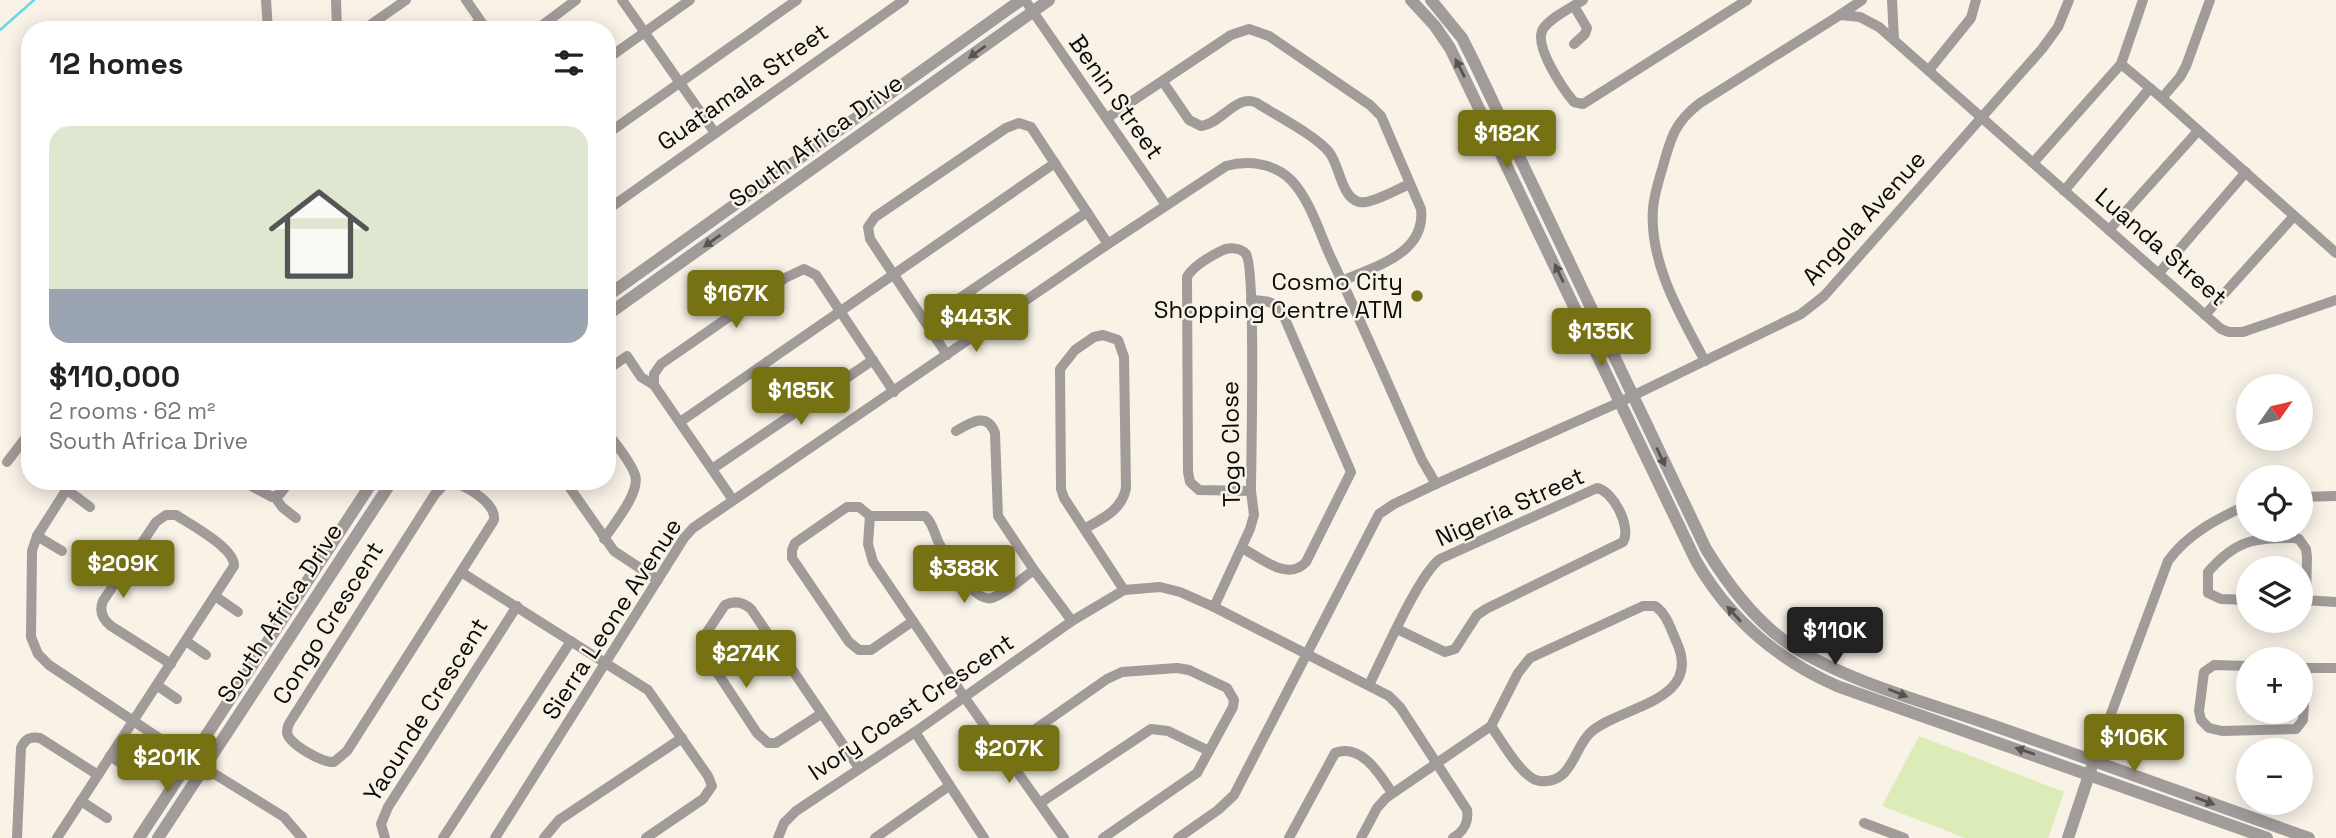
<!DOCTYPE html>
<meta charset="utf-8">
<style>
body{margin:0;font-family:"Space Grotesk",sans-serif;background:#f2f2f2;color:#222;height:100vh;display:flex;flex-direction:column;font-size:26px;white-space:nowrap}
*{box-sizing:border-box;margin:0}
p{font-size:23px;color:#767676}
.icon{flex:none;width:38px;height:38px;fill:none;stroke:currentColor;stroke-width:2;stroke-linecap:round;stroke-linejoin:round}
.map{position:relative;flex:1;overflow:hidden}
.sheet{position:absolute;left:21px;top:21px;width:595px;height:469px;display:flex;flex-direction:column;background:#fff;border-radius:28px;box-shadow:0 4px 18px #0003}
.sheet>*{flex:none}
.needle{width:46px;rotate:56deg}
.fabs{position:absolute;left:2236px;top:374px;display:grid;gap:14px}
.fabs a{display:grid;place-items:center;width:77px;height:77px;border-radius:50%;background:#fff;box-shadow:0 4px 18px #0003;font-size:35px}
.price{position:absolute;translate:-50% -60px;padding:0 16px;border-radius:7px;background:#767113;color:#fff;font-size:23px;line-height:46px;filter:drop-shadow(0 2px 4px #0008)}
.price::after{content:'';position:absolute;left:50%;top:42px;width:21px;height:16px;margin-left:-10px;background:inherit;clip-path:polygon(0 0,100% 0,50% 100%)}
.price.on{background:#222;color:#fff}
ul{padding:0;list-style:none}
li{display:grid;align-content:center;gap:14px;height:371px;padding:0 28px}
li+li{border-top:2px solid #e0e0e0}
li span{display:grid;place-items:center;height:217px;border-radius:21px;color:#555}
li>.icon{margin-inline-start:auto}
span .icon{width:126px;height:126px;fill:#fffc;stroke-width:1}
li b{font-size:30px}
h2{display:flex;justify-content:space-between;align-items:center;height:84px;padding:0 28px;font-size:30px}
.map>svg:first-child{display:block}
.green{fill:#dcecb9}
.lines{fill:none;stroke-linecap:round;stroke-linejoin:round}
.stream{stroke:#67d7e7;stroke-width:2.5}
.minor{stroke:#a19b9a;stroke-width:10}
.tertiary{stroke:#a19b9a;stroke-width:12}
.oneway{fill:#575351}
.poi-dot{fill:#767113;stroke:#f8f2e7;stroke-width:2.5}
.labels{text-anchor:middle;stroke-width:5;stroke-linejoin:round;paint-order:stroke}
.street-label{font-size:24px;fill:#0d0b08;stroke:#f8f2e7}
.poi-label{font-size:24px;fill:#0d0b08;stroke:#f8f2e7;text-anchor:end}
</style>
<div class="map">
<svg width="2336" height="838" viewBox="0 0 2336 838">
<rect width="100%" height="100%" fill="#f8f2e7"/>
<path class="green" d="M1919,736L2064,792L2048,838H1965L1882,806Z"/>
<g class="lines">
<path class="stream" d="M0,30L34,0"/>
<g class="minor">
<path d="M266,0L268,30"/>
<path d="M336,0L337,30"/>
<path d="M466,0L487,30"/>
<path d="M622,0L715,133"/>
<path d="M1025,0L1166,205"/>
<path d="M1583,0C1571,8 1551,17 1543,29C1533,45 1563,89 1574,102L1583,104L1747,0"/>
<path d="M1892,0L1894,40"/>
<path d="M1840,15L1862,0"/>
<path d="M363,30L406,0"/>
<path d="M468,30L480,21"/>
<path d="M536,30L576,0"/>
<path d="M1574,44L1585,34L1587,28L1574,6"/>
<path d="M607,59L690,0"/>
<path d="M2121,64L2162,98L2180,77L2186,66L2210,0"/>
<path d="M1929,70L1971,18L1976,0"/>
<path d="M1163,82L1189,120L1201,126C1221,124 1237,93 1257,103C1277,116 1315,135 1329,152C1340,166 1341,197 1359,202C1370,205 1399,188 1410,184"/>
<path d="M2162,98L2336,253"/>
<path d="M1107,118L1231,35L1249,29L1269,36L1370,105L1381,116L1421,209C1426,254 1375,266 1342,281"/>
<path d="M607,134L797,0"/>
<path d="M2033,163L2121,64L2143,0"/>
<path d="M2064,191L2150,88"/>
<path d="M607,210L904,0"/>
<path d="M2109,230L2198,131"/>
<path d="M2159,273L2246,172"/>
<path d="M2205,315L2294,216"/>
<path d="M926,321L1087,212"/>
<path d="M947,355L870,239L868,227L875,217L1006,128L1019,123L1031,127L1108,244"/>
<path d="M1705,361C1680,315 1649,262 1653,209C1654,194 1659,180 1663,166C1671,137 1675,122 1700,103L1840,15L1860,17L1879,27L2221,329L2229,332H2243L2336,300"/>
<path d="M607,370L627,356L641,377L654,385"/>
<path d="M680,422L1055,163"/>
<path d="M956,431C970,423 987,411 995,433L998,516L1034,570L1072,621"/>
<path d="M7,462L30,432"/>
<path d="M712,469L873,360"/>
<path d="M72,481L37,536L32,551L31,637L38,654L49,665L192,760L284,817L302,838"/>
<path d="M242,481L272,497L280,494L290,481"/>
<path d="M565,481L614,551L658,580"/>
<path d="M454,483C468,487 496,503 494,520L347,751L334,762C323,763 290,745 287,733C287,729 288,725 290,722L435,494L444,485Z"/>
<path d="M66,489L90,507"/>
<path d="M275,497L282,507L296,518"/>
<path d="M2301,497L2336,496"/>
<path d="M733,500L654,385V374L661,364L785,278L804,269L816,275L894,392"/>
<path d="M870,516L868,544L873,562L965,698L1064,838"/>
<path d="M1086,528C1103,518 1122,510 1126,488L1124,357L1118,340L1103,335L1094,337L1075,350L1060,369L1061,489L1064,498L1124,590"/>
<path d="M37,536L62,551"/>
<path d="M604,539C613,525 641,492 635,475C630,460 616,445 607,432"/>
<path d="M140,545L163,563"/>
<path d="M1242,548C1261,558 1288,582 1306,562L1351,472L1282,312C1274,300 1264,301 1251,300"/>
<path d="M461,572L648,690L708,776L712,786L703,799L646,838"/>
<path d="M215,596L238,612"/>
<path d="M2249,600L2221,599L2208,593V572C2236,540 2253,538 2294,538L2299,539L2306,549L2307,557L2306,600"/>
<path d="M2302,600L2336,602"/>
<path d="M1214,607L1250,529L1254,515L1251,491C1251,459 1256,268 1246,254C1240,247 1228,247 1221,251C1209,257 1193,266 1187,277L1188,472L1190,482L1199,490L1251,491"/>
<path d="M913,621L871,650H859L849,642L792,558V550L795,543L847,507H859L870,516H925C934,524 934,535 940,545C948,559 974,603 992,598C1006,593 1021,579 1034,570"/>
<path d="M186,641L206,655"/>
<path d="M2249,666L2214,665L2204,672L2199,711L2201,720L2209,728L2222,731L2296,729L2303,720L2306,669"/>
<path d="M2302,668H2336"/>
<path d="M1369,685C1383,657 1419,574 1440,559L1597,488C1613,491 1632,527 1623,542L1486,609L1477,615L1455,649L1445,652L1397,629"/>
<path d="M158,686L177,699"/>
<path d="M821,714L776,743H768L757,733L703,651V638L725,605C735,600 743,602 751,609L859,768"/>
<path d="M915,732L984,838"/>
<path d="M1004,751L1107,679L1122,672L1177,668L1189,670L1227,688L1234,700L1233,707L1197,773L1103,838"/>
<path d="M110,756L134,772"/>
<path d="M2093,762L2168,561C2188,533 2219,518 2249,504"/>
<path d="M81,801L107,818"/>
<path d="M1040,803L1151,729L1168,731L1209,751"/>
<path d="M1864,823L1904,838"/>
<path d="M17,838L21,748C25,739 30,736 40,738L98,775"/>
<path d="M57,838L234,566C235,548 191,525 176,515H166L156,522L103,601C99,611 102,619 111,626L171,664"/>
<path d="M385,838L381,824L388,807L517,606"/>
<path d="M443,838L571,641"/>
<path d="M495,838L684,538L693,528L1108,244L1226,166C1248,160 1274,163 1291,180C1311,201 1320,235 1332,260C1363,326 1392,393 1422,460L1436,484"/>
<path d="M544,838L559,820L682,738"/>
<path d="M778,838L784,823L796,811L915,732L1072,621L1124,590L1160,587L1180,592L1214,607L1389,696L1400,707L1467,810C1469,823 1464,831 1453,838"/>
<path d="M875,838L949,786"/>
<path d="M1178,838L1218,810L1234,795L1379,514L1394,504L1436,484L1620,402L1801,314L1824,296L2042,49L2058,27L2069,0"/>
<path d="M1289,838L1335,753C1361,743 1380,774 1392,793"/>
<path d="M1361,838L1377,808L1386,798L1491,726L1518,673L1530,658L1643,606H1655C1667,614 1671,630 1677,643C1703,702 1620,706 1591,732C1573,748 1573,784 1540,781C1523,780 1501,740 1491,726"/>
</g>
<g class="tertiary">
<path d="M1411,0L1435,26L1450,48L1696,561C1729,618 1776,659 1837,686L2267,838"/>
<path d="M1431,0L1462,38L1475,64L1706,549C1728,585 1754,620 1789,644C1844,680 1918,700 1980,721C2090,759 2199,799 2309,838"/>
<path d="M607,296L1021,0"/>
<path d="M607,315L1049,0"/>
<path d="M139,838L373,481"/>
<path d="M158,838L392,481"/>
<path d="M2068,838L2091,769"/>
</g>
</g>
<defs><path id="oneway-solid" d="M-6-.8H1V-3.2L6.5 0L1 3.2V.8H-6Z" transform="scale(1.75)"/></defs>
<g class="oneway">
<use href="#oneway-solid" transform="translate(977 52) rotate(144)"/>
<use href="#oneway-solid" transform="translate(1460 68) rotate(-117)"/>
<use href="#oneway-solid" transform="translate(712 241) rotate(144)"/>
<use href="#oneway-solid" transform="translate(1559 273) rotate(-115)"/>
<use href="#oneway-solid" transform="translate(1661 457) rotate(65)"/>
<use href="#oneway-solid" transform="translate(1734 614) rotate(-132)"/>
<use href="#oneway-solid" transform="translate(1898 693) rotate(22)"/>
<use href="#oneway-solid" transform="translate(2025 751) rotate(-161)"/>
<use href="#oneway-solid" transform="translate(2205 801) rotate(20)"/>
</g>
<circle class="poi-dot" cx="1417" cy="296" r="7"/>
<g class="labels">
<g class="street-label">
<text transform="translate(743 87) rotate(-35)" y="8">Guatamala Street</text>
<text transform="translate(1116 97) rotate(55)" y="8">Benin Street</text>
<text transform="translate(816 141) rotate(-36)" y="8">South Africa Drive</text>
<text transform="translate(1864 218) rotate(-48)" y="8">Angola Avenue</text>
<text transform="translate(2161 247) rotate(41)" y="8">Luanda Street</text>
<text transform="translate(1231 444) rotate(-91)" y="8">Togo Close</text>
<text transform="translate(1510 507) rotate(-24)" y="8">Nigeria Street</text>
<text transform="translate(280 613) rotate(-57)" y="8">South Africa Drive</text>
<text transform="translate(612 619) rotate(-57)" y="8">Sierra Leone Avenue</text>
<text transform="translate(328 623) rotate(-58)" y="8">Congo Crescent</text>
<text transform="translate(911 707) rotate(-34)" y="8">Ivory Coast Crescent</text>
<text transform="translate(426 710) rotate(-58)" y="8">Yaounde Crescent</text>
</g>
<g class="poi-label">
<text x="1403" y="290">Cosmo City<tspan x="1403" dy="28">Shopping Centre ATM</tspan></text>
</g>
</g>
</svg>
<div class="fabs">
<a><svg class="needle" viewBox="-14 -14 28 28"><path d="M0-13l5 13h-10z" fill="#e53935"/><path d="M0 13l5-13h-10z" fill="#767676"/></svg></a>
<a><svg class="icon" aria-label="locate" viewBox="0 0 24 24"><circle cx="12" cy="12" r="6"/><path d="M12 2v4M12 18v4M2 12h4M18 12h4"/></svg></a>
<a><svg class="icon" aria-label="layers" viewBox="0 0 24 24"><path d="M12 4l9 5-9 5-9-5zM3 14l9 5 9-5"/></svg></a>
<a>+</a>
<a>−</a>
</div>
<b class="price" style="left:1507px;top:170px">$182K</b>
<b class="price" style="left:736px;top:330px">$167K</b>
<b class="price" style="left:976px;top:354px">$443K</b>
<b class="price" style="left:1601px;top:368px">$135K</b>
<b class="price" style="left:801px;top:427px">$185K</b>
<b class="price" style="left:123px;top:600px">$209K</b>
<b class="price" style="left:964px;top:605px">$388K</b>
<b class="price on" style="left:1835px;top:667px">$110K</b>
<b class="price" style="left:746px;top:690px">$274K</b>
<b class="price" style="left:2134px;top:774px">$106K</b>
<b class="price" style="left:1009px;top:785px">$207K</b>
<b class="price" style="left:167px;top:794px">$201K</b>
<section class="sheet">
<h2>12 homes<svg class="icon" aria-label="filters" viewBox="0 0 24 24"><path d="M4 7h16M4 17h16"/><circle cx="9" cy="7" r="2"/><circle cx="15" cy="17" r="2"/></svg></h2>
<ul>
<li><span style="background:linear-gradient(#dfe7d0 75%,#9aa5b1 0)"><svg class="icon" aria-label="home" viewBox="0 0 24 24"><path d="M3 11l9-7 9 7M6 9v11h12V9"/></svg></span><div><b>$110,000</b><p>2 rooms · 62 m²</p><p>South Africa Drive</p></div></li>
</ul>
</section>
</div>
